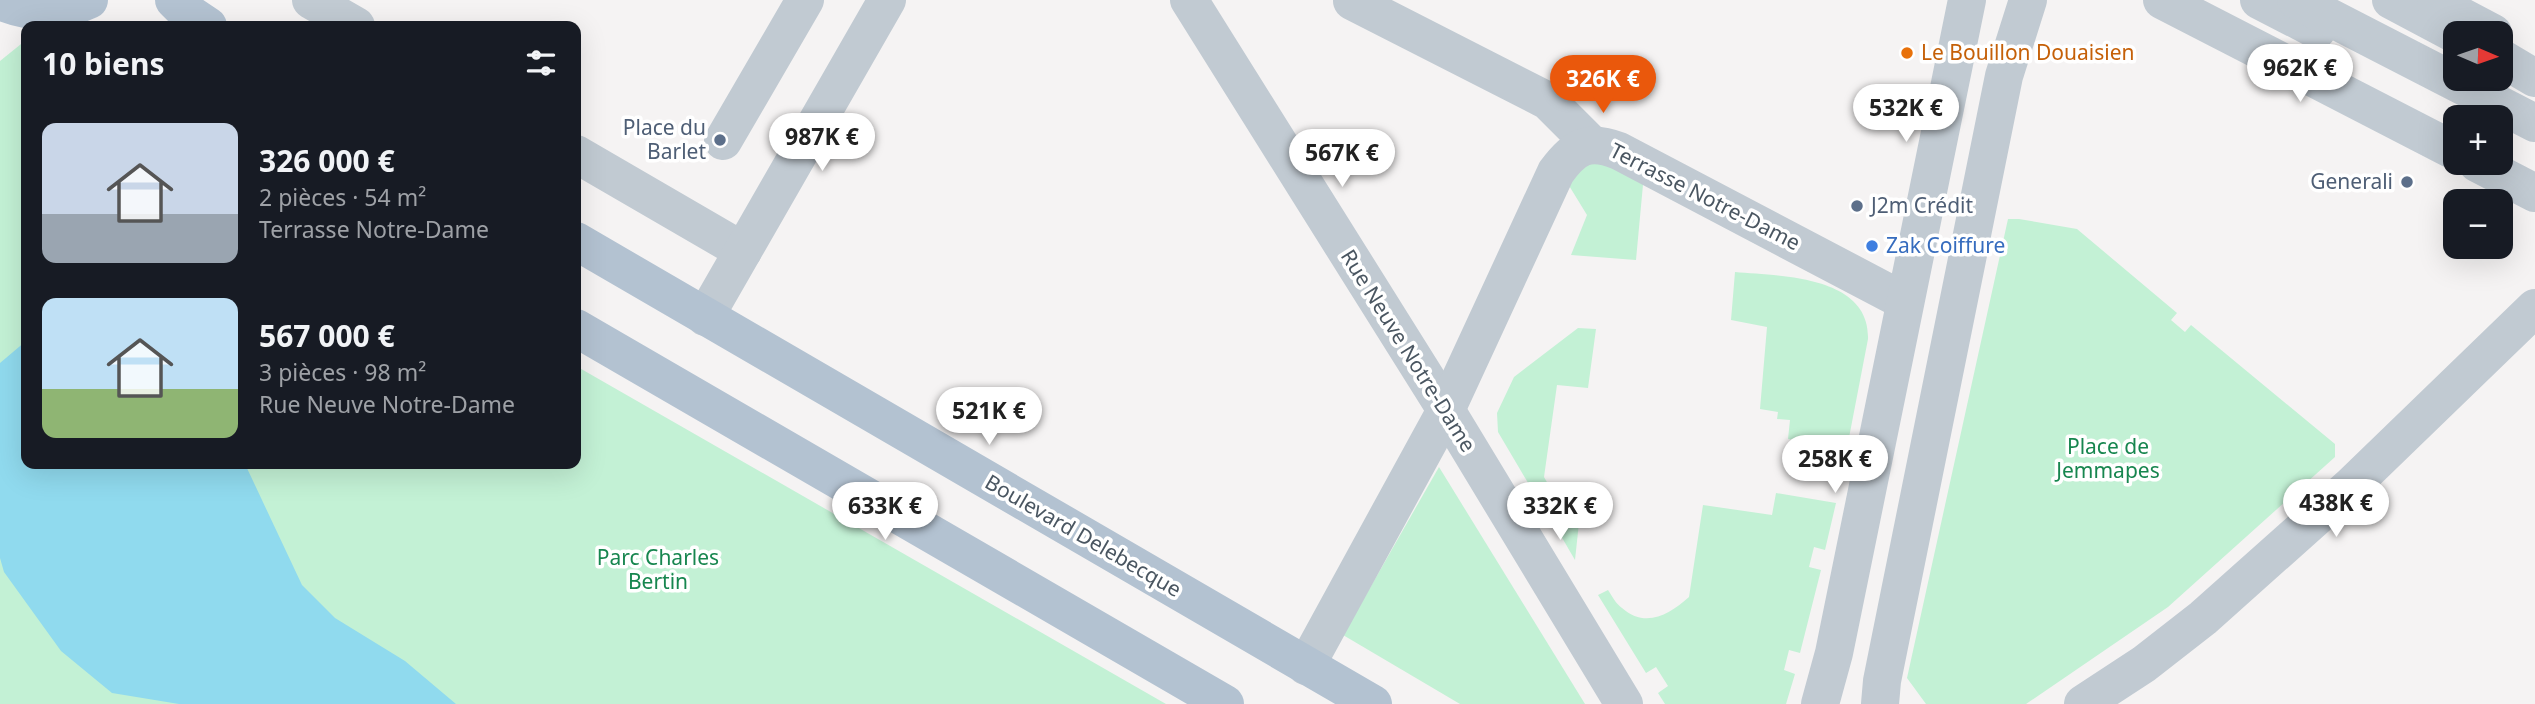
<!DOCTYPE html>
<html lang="fr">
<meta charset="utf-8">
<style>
body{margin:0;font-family:"Noto Sans",sans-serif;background:#20242c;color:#f1f3f6;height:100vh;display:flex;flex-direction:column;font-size:26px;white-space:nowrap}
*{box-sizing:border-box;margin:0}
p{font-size:23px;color:#9ea1a6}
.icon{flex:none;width:38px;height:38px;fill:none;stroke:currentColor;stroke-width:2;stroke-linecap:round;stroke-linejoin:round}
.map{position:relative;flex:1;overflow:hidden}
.details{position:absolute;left:21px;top:21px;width:560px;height:448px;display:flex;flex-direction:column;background:#171b24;border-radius:14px;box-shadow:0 7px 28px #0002}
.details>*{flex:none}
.needle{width:46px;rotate:92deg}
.controls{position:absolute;left:2443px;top:21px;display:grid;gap:14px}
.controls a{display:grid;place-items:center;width:70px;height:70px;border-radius:14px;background:#171b24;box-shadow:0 7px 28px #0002;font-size:35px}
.price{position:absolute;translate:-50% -60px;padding:0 16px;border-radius:24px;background:#fff;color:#222;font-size:23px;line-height:46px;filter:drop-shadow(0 2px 4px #0008)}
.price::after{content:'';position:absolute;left:50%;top:42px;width:21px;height:16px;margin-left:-10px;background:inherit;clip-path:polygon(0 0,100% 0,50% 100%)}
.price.on{background:#ea580c;color:#fff}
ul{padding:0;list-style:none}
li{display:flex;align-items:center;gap:21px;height:175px;padding:0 21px}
li span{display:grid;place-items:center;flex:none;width:196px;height:140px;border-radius:14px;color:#555}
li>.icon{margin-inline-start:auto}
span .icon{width:84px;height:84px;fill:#fffc;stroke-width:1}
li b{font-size:30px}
h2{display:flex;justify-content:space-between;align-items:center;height:84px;padding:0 21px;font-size:30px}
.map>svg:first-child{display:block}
.green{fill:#c3f1d5}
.water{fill:#90daee}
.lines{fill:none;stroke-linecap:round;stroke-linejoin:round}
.minor{stroke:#c1cad2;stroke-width:38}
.major{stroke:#b3c2d1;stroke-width:38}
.food-dot{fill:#e8710a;stroke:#fff;stroke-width:2.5}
.service-dot{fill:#5c6f8a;stroke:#fff;stroke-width:2.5}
.shop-dot{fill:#3f7fe0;stroke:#fff;stroke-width:2.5}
.labels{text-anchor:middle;stroke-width:7;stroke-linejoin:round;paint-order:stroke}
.food-label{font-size:21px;fill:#c56008;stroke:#fff;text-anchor:start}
.service-label{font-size:21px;fill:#4e5e75;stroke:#fff;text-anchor:end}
.street-label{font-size:21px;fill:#4a5661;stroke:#fff}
.shop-label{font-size:21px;fill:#366cbe;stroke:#fff;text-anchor:start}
.park-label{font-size:21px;fill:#17864f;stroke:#fff}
</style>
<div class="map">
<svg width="2535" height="704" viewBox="0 0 2535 704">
<rect width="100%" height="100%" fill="#f5f3f3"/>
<g class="green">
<path d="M26,40V464H576V366L1166,704H0V61Z"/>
<path d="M1594,157L1644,174L1636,260L1571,255L1587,215L1568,184Z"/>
<path d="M2008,219H2019L2077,229L2177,313L2171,320L2185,332L2191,325L2335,444V457L2168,607L2026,704H1926L1907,678Z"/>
<path d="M1735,272C1779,276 1870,275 1868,339L1847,448L1788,439L1790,420L1777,419L1778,412L1760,409L1767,327L1731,320Z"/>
<path d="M1578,328L1596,329L1588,388L1557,385L1544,477L1548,484L1534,493L1498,432L1497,413L1514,377Z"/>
<path d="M1439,467L1585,704H1460L1343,635Z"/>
<path d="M1561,493L1582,495L1575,560L1543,505Z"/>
<path d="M1776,493L1836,503L1825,550L1814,547L1809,567L1821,570L1800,653L1789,650L1784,670L1795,674L1786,704H1665L1658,693L1668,686L1656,667L1646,673L1598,595L1608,590C1612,596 1616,604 1622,608C1646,629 1670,614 1689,597L1703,505L1772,515Z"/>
</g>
<path class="water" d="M26,341V464H245L302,585L335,618L405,661L456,704H179L112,693L61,651L4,572L0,558V363Z"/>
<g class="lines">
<g class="minor">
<path d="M311,0L356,26"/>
<path d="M1189,0L1446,410L1624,704"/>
<path d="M2162,0L2455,151"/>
<path d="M2259,0L2317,30"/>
<path d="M2296,0L2535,123"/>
<path d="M2391,0L2455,34"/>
<path d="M1352,1L1548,101L1591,144"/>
<path d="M2436,3L2493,33"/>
<path d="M2501,58L2535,78"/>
<path d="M723,141L805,0"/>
<path d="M576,154L743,251"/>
<path d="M2477,163L2535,193"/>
<path d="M705,317L887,0"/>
<path d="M1306,666L1446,410L1556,172C1575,146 1588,139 1619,151L1904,301"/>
<path d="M1820,704L1834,653L1967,0"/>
<path d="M1880,704L1882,681L2004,76L2028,0"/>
<path d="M2083,704L2144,664L2203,618L2352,485L2535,308"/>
</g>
<g class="major">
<path d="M174,0L184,10L208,26"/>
<path d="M0,1C29,14 60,14 89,0"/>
<path d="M576,241L1373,704"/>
<path d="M576,328L1225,704"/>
</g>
</g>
<circle class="food-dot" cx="1907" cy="53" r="7"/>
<g class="service-dot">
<circle cx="720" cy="140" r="7"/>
<circle cx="2407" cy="182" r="7"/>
<circle cx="1857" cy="206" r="7"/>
</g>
<circle class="shop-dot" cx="1872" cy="246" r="7"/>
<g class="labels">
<g class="food-label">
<text x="1921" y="60">Le Bouillon Douaisien</text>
</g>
<g class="service-label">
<text x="706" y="135">Place du<tspan x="706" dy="24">Barlet</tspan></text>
<text x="2393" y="189">Generali</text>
<text x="1871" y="213" text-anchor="start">J2m Crédit</text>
</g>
<g class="street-label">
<text transform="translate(1705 197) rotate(27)" y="7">Terrasse Notre-Dame</text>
<text transform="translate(1408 351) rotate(58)" y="7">Rue Neuve Notre-Dame</text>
<text transform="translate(1083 536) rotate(30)" y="7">Boulevard Delebecque</text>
</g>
<g class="shop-label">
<text x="1886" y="253">Zak Coiffure</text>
</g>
<g class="park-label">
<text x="2108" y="454">Place de<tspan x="2108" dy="24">Jemmapes</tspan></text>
<text x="658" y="565">Parc Charles<tspan x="658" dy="24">Bertin</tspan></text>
</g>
</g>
</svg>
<div class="controls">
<a><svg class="needle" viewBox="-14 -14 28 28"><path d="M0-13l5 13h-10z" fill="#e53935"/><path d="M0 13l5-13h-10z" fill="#9ea1a6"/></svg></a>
<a>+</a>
<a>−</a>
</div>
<b class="price" style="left:2300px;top:104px">962K €</b>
<b class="price on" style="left:1603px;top:115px">326K €</b>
<b class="price" style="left:1906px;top:144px">532K €</b>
<b class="price" style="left:822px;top:173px">987K €</b>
<b class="price" style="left:1342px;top:189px">567K €</b>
<b class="price" style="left:989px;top:447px">521K €</b>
<b class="price" style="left:1835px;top:495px">258K €</b>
<b class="price" style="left:2336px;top:539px">438K €</b>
<b class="price" style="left:885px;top:542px">633K €</b>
<b class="price" style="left:1560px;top:542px">332K €</b>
<section class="details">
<h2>10 biens<svg class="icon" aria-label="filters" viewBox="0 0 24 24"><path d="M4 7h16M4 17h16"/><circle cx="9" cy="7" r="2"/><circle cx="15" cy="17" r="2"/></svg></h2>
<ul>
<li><span style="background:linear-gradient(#c9d6e8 65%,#9aa5b1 0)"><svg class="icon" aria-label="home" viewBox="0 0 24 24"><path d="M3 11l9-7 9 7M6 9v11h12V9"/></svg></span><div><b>326 000 €</b><p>2 pièces · 54 m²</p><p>Terrasse Notre-Dame</p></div></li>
<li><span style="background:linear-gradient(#bfe0f5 65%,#8fb573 0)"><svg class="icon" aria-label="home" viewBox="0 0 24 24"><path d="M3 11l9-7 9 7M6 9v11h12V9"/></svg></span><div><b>567 000 €</b><p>3 pièces · 98 m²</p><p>Rue Neuve Notre-Dame</p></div></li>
</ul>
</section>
</div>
